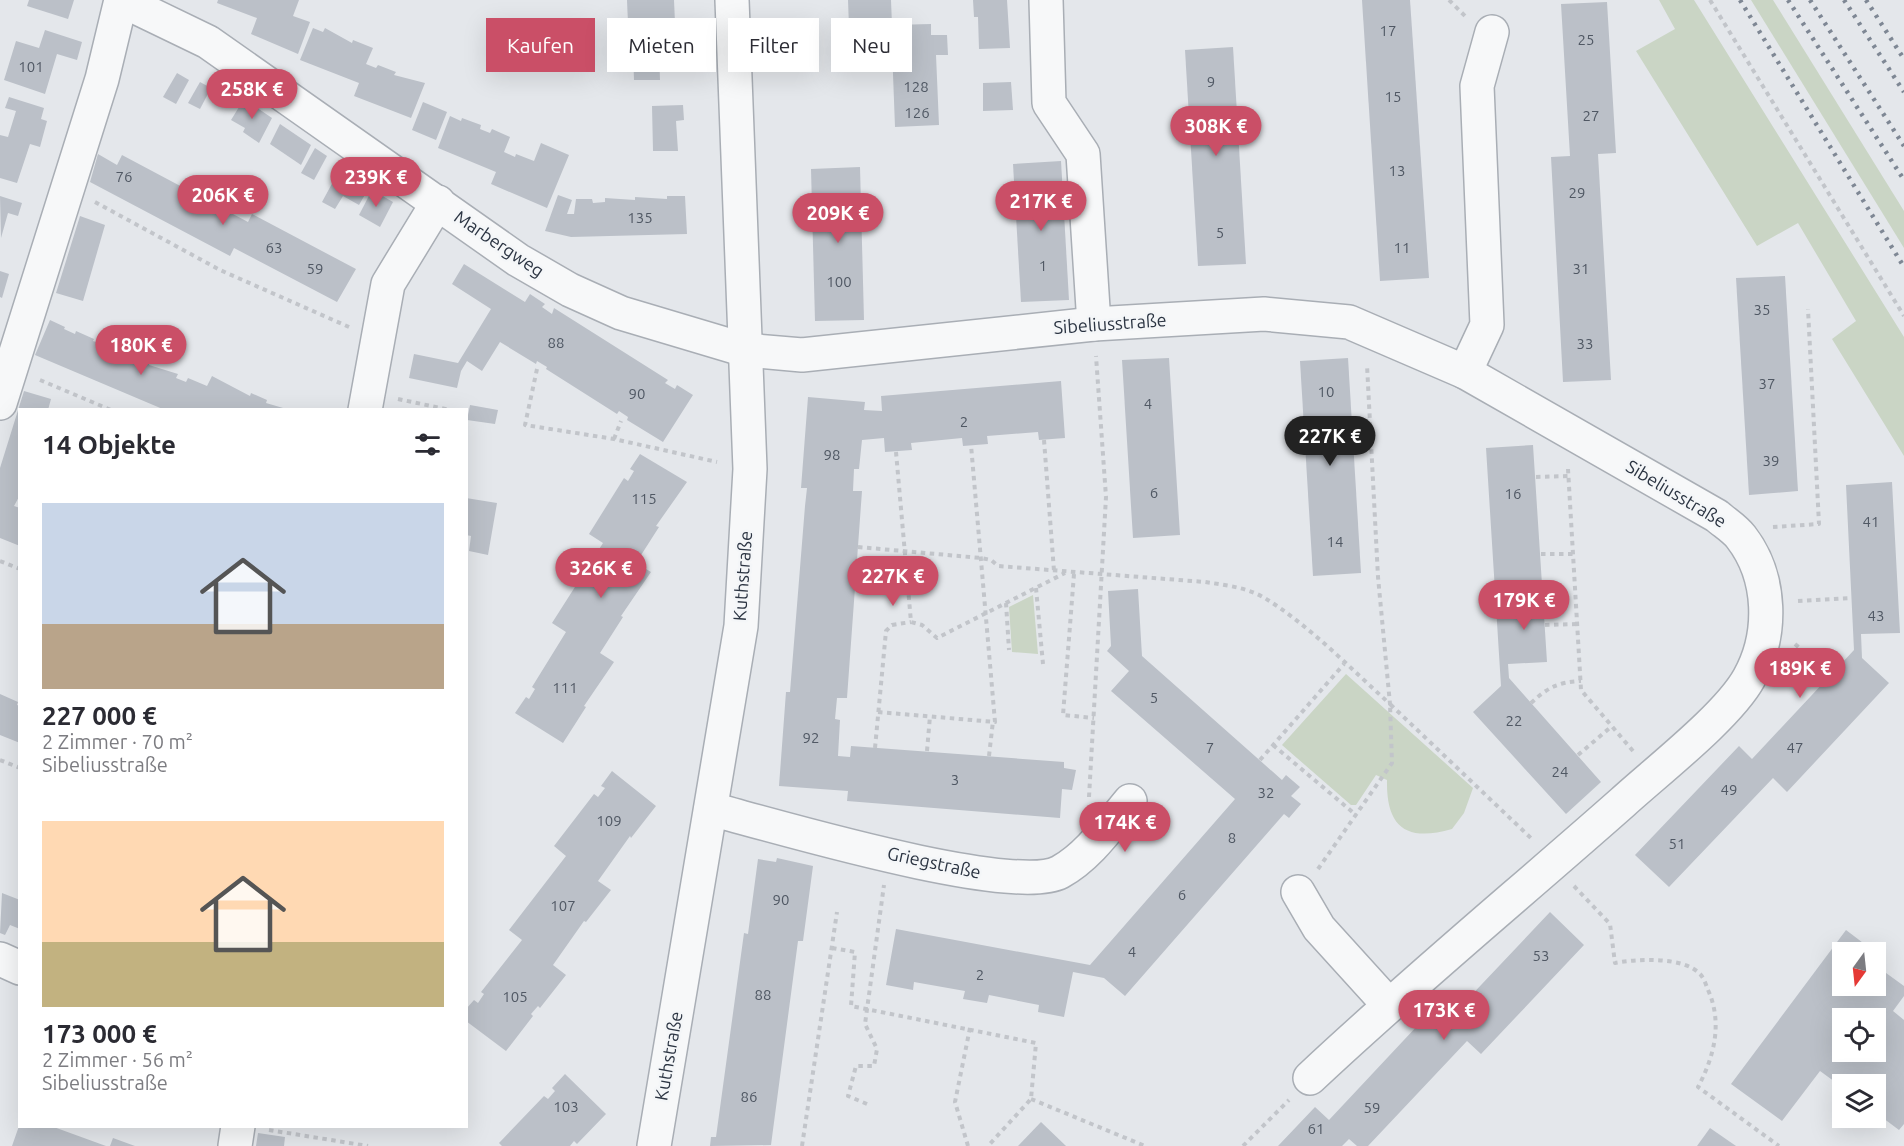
<!DOCTYPE html>
<html lang="de">
<meta charset="utf-8">
<style>
body{margin:0;font-family:Ubuntu,sans-serif;background:#f7f7f7;color:#2b2b33;height:100vh;display:flex;flex-direction:column;font-size:22px;white-space:nowrap}
*{box-sizing:border-box;margin:0}
p{font-size:20px;color:#7c7c81}
.icon{flex:none;width:33px;height:33px;fill:none;stroke:currentColor;stroke-width:2;stroke-linecap:round;stroke-linejoin:round}
.map{position:relative;flex:1;overflow:hidden}
.drawer{position:absolute;left:18px;top:408px;width:450px;height:720px;display:flex;flex-direction:column;background:#fff;border-radius:0px;box-shadow:0 6px 24px #0002}
.drawer>*{flex:none}
.banner{position:absolute;left:486px;top:18px;width:570px;height:54px;display:flex;gap:12px}
.needle{width:39px;rotate:195deg}
.controls{position:absolute;left:1832px;top:942px;display:grid;gap:12px}
.controls a{display:grid;place-items:center;width:54px;height:54px;border-radius:0px;background:#fff;box-shadow:0 6px 24px #0002;font-size:30px}
.price{position:absolute;translate:-50% -51px;padding:0 14px;border-radius:21px;background:#ca4f67;color:#fff;font-size:20px;line-height:39px;filter:drop-shadow(0 2px 3px #0008)}
.price::after{content:'';position:absolute;left:50%;top:36px;width:18px;height:14px;margin-left:-9px;background:inherit;clip-path:polygon(0 0,100% 0,50% 100%)}
.price.selected{background:#222;color:#fff}
ul{padding:0;list-style:none}
li{display:grid;align-content:center;gap:12px;height:318px;padding:0 24px}
li span{display:grid;place-items:center;height:186px;border-radius:0px;color:#555}
li>.icon{margin-inline-start:auto}
span .icon{width:108px;height:108px;fill:#fffc;stroke-width:1}
li b{font-size:26px}
h2{display:flex;justify-content:space-between;align-items:center;height:72px;padding:0 24px;font-size:26px}
.pill{padding:0 21px;border-radius:0px;background:#fff;box-shadow:0 6px 24px #0002;font-size:21px;line-height:54px}
.pill.selected{background:#ca4f67;color:#fff}
.map>svg:first-child{display:block}
.green{fill:#cad5c5}
.building{fill:#bbc0c8;fill-rule:evenodd}
.lines{fill:none;stroke-linecap:round;stroke-linejoin:round}
.minor-casing{stroke:#a9aeb5;stroke-width:36}
.path{stroke:#c2c5ca;stroke-width:4;stroke-dasharray:4.5 4.5;stroke-linecap:butt}
.minor{stroke:#f7f8f9;stroke-width:33}
.rail{stroke:#7e8794;stroke-width:4.5;stroke-dasharray:3 6;stroke-linecap:butt}
.labels{text-anchor:middle;stroke-width:5;stroke-linejoin:round;paint-order:stroke}
.number-label{font-size:15px;fill:#505864}
.street-label{font-size:18px;fill:#2c3543;stroke:#f4f6f8}
</style>
<div class="map">
<svg width="1904" height="1146" viewBox="0 0 1904 1146">
<rect width="100%" height="100%" fill="#e4e7eb"/>
<g class="green">
<path d="M1659,0H1694L1904,337V456L1832,339L1856,321L1798,223L1757,246L1636,51L1675,29Z"/>
<path d="M1751,0H1773L1904,211V248Z"/>
<path d="M1033,595L1038,654L1012,652L1009,607Z"/>
<path d="M1346,674L1473,788L1464,813L1452,829C1407,842 1386,828 1387,780L1376,775L1356,805H1351L1282,745Z"/>
</g>
<g class="building">
<path d="M29,0H74L68,19L27,6Z"/>
<path d="M218,0H299L293,16L310,22L298,54L251,34L257,18L217,3Z"/>
<path d="M627,0H674L676,46L629,47Z"/>
<path d="M848,0H891L892,25L931,24V35H947L948,55H936L939,125L895,127L892,48H887L886,25L849,27Z"/>
<path d="M973,0H1007L1010,48L979,49L978,17H974Z"/>
<path d="M1362,0H1410L1429,278L1380,281Z"/>
<path d="M1607,2L1616,153L1598,154L1611,380L1563,382L1551,157L1570,156L1561,4Z"/>
<path d="M313,28L323,32L325,28L352,43L353,40L373,48L366,64L376,68L378,65L396,72L394,75L425,83L411,118L354,96L359,83L300,60Z"/>
<path d="M45,30L82,42L77,60L57,54L45,94L4,80L16,41L39,48Z"/>
<path d="M1233,47L1246,264L1198,266L1185,50Z"/>
<path d="M633,50H659L660,80H634Z"/>
<path d="M177,73L189,80L176,104L163,97Z"/>
<path d="M200,82L211,88L200,109L188,103Z"/>
<path d="M1011,82L1013,110L983,111V83Z"/>
<path d="M9,97L44,108L41,119L47,121L40,147L30,144L17,183L0,178V135L8,137L16,111L5,108Z"/>
<path d="M244,99L272,118L259,143L243,132L245,128L231,120Z"/>
<path d="M423,102L447,112L436,140L412,130Z"/>
<path d="M683,105L684,120L676,121L678,151H653L652,106Z"/>
<path d="M450,116L461,121L462,118L481,125L480,129L490,133L492,129L510,137L504,152L515,157L516,154L534,161L541,143L569,155L547,208L491,184L496,172L438,148Z"/>
<path d="M280,124L311,145L301,165L270,144Z"/>
<path d="M315,148L327,156L314,180L301,173Z"/>
<path d="M98,154L117,165L122,155L248,222L252,214L356,269L337,302L234,248L230,256L90,182Z"/>
<path d="M1061,161L1069,300L1021,302L1013,164Z"/>
<path d="M341,167L371,184L359,205L343,196L335,209L322,202Z"/>
<path d="M860,167L864,320L815,321L811,169Z"/>
<path d="M372,190L393,202L380,227L359,215Z"/>
<path d="M558,195L572,200L567,214H574L576,199H592L593,203L605,202V198L635,200V197L667,199V196H685L687,234L571,237L545,231Z"/>
<path d="M0,196L22,203L18,216L8,213L1,238Z"/>
<path d="M80,216L105,225L83,301L56,293Z"/>
<path d="M464,264L525,302L530,294L545,304L542,307L552,314L554,308L668,380L665,383L675,389L677,385L693,395L663,442L627,420L628,417L619,411L617,414L546,369L547,367L537,361L536,364L500,342L482,371L467,361L461,371L457,388L409,378L414,354L458,363L491,309L452,284Z"/>
<path d="M0,271L9,274L2,298L0,297Z"/>
<path d="M1785,276L1798,491L1749,495L1736,278Z"/>
<path d="M50,320L65,327L64,329L75,334L76,331L94,339L93,341L121,350L120,353L131,357L132,355L150,362L149,365L178,374L176,378L186,382L188,378L207,386L212,376L250,396L251,393L267,400L266,403L290,410H165L35,355Z"/>
<path d="M1169,358L1180,535L1133,538L1122,360Z"/>
<path d="M1348,358L1361,573L1313,576L1300,361Z"/>
<path d="M1061,381L1065,438L1039,440L1038,432L987,436L988,444L963,446L962,438L911,443L912,450L885,452L884,438L862,440L859,469H854L853,491H862L847,698H837L835,719L840,720L838,756L850,757L851,746L1064,762V768L1076,770L1072,790L1062,789L1060,818L847,801L848,791L779,786L786,692H790L805,506L807,488H801L808,397L865,402L864,410L882,411L881,396Z"/>
<path d="M24,391L51,399L48,410H20V495L14,506L20,508V546L0,538V468Z"/>
<path d="M470,405L498,410L495,424L467,420Z"/>
<path d="M1533,445L1547,662L1508,664L1509,678L1601,782L1566,814L1473,712L1501,686L1486,448Z"/>
<path d="M640,454L687,482L656,526L659,527L636,563L651,572L621,616L623,617L600,653L614,662L584,706L586,707L563,743L515,713L526,697L529,699L535,689L532,687L566,632L552,623L603,543L589,534L624,478L628,481L634,471L630,469Z"/>
<path d="M1892,482L1900,633L1861,634L1862,658L1889,683L1787,792L1773,778L1669,887L1635,855L1739,746L1752,759L1854,650L1846,485Z"/>
<path d="M466,498L497,503L488,555L469,551L471,536L466,535Z"/>
<path d="M1138,589L1142,656L1282,780L1286,775L1300,787L1291,796L1301,804L1289,818L1284,814L1125,996L1104,978L1073,972L1064,1017L1038,1012L1039,1005L989,995L987,1003L963,999L965,991L914,982L913,990L886,985L896,929L1090,965L1235,799L1111,691L1129,671L1107,651L1111,646L1108,591Z"/>
<path d="M0,694L18,702L17,705L20,706V743L0,735Z"/>
<path d="M612,771L656,806L631,838L630,836L598,881L611,890L586,922L584,921L553,965L566,975L540,1008L538,1006L531,1014L533,1016L506,1051L466,1021V1009L474,1000L478,1003L484,994L481,992L522,940L509,930L566,856L554,846L594,794L598,797L605,788L601,786Z"/>
<path d="M777,858L813,866L803,941H798L771,1145L710,1146L711,1137H716L744,933L748,934L758,859L776,862Z"/>
<path d="M2,893L20,900V929L10,925L5,935L0,933Z"/>
<path d="M1550,912L1584,945L1481,1054L1467,1041L1368,1146H1357L1349,1139L1342,1146H1278L1315,1107L1329,1120L1433,1009L1446,1022Z"/>
<path d="M1846,930L1879,955L1875,960V952H1842V986H1875V965L1904,986V996L1893,1011L1904,1020V1124L1899,1130L1875,1112V1084H1842V1087L1820,1071L1782,1121L1731,1084ZM1842,1018H1875V1052H1842Z"/>
<path d="M565,1074L606,1114L577,1144L574,1141L570,1146H502L499,1143L544,1096L548,1099L555,1091L552,1088Z"/>
<path d="M1041,1122L1066,1146H1018Z"/>
<path d="M19,1126H51L106,1146H12Z"/>
<path d="M1710,1128L1736,1146H1697Z"/>
<path d="M258,1133L285,1137L284,1146H256Z"/>
<path d="M113,1138L135,1146H110Z"/>
</g>
<g class="lines">
<g class="minor-casing">
<g id="minor">
<path d="M121,0L208,42L518,260L570,290L621,313L745,350L802,355L1094,324L1264,314L1349,322L1465,372L1717,516C1725,523 1735,529 1741,537C1772,577 1773,635 1749,678C1728,716 1657,771 1623,802C1519,894 1412,982 1310,1078"/>
<path d="M1046,0L1049,103L1083,154L1094,324"/>
<path d="M1465,372L1487,325L1477,86L1492,32"/>
<path d="M0,403L102,79L121,0"/>
<path d="M365,410L388,284L438,202"/>
<path d="M711,809C772,825 1013,897 1060,872C1089,856 1109,826 1130,801"/>
<path d="M1298,892L1319,928L1388,1004"/>
<path d="M0,959L20,968"/>
<path d="M235,1146L238,1126"/>
<path d="M654,1146L741,626L750,469L732,0"/>
</g>
</g>
<g class="path">
<path d="M1449,0L1466,17"/>
<path d="M1710,0L1904,316"/>
<path d="M95,202L220,270L349,327"/>
<path d="M537,369L525,425L614,439L717,462"/>
<path d="M40,380L111,410"/>
<path d="M398,399L450,410"/>
<path d="M614,439L621,421"/>
<path d="M1044,440L1054,571"/>
<path d="M896,452L911,622L922,625L937,638L1065,573"/>
<path d="M1568,469L1581,690L1633,751"/>
<path d="M1536,477L1569,476"/>
<path d="M1773,527L1819,524L1808,309"/>
<path d="M858,547L981,558L991,560L998,566L1205,582C1224,585 1245,587 1263,597C1308,624 1351,669 1390,704L1378,577L1367,365"/>
<path d="M1541,554H1574"/>
<path d="M0,561L20,569"/>
<path d="M1074,574L1063,715L1094,718"/>
<path d="M1036,588L1043,664"/>
<path d="M1798,601L1851,598"/>
<path d="M1006,603L1009,650"/>
<path d="M1545,625L1579,624"/>
<path d="M1795,644L1831,676"/>
<path d="M1531,703C1547,688 1558,682 1581,681"/>
<path d="M878,712L995,722L971,445"/>
<path d="M1273,745L1356,815"/>
<path d="M875,748L886,631L892,625L911,622"/>
<path d="M927,751L930,716"/>
<path d="M1578,755L1612,726"/>
<path d="M989,756L993,721"/>
<path d="M0,760L20,768"/>
<path d="M1260,760L1344,664"/>
<path d="M1089,797L1106,497L1096,356"/>
<path d="M1318,869L1392,763L1390,704L1533,840"/>
<path d="M1574,886L1610,924L1615,963C1636,959 1683,956 1700,974C1704,978 1706,985 1708,990C1723,1023 1714,1057 1698,1087L1779,1146"/>
<path d="M832,948L855,952L851,1006L1036,1043L1031,1099L988,1146"/>
<path d="M1031,1099L1145,1146"/>
<path d="M867,1104L848,1096L856,1066H874L877,1049L865,1024L884,885"/>
<path d="M269,1130L368,1146"/>
<path d="M802,1146L837,912"/>
<path d="M968,1146L955,1102L970,1028"/>
<path d="M1243,1146L1289,1100"/>
</g>
<use href="#minor" class="minor"/>
<g class="rail">
<path d="M1740,0L1904,267"/>
<path d="M1788,0L1904,180"/>
<path d="M1810,0L1904,146"/>
<path d="M1844,0L1904,92"/>
<path d="M1866,0L1904,59"/>
</g>
</g>
<g class="labels">
<g class="number-label">
<text x="1388" y="36">17</text>
<text x="1586" y="45">25</text>
<text x="31" y="72">101</text>
<text x="1211" y="87">9</text>
<text x="916" y="92">128</text>
<text x="1393" y="102">15</text>
<text x="917" y="118">126</text>
<text x="1591" y="121">27</text>
<text x="1397" y="176">13</text>
<text x="124" y="182">76</text>
<text x="1577" y="198">29</text>
<text x="640" y="223">135</text>
<text x="1220" y="238">5</text>
<text x="274" y="253">63</text>
<text x="1402" y="253">11</text>
<text x="1043" y="271">1</text>
<text x="315" y="274">59</text>
<text x="1581" y="274">31</text>
<text x="839" y="287">100</text>
<text x="1762" y="315">35</text>
<text x="556" y="348">88</text>
<text x="1585" y="349">33</text>
<text x="1767" y="389">37</text>
<text x="1326" y="397">10</text>
<text x="637" y="399">90</text>
<text x="1148" y="409">4</text>
<text x="964" y="427">2</text>
<text x="832" y="460">98</text>
<text x="1771" y="466">39</text>
<text x="1154" y="498">6</text>
<text x="1513" y="499">16</text>
<text x="644" y="504">115</text>
<text x="1871" y="527">41</text>
<text x="1335" y="547">14</text>
<text x="1876" y="621">43</text>
<text x="565" y="693">111</text>
<text x="1154" y="703">5</text>
<text x="1514" y="726">22</text>
<text x="811" y="743">92</text>
<text x="1210" y="753">7</text>
<text x="1795" y="753">47</text>
<text x="1560" y="777">24</text>
<text x="955" y="785">3</text>
<text x="1729" y="795">49</text>
<text x="1266" y="798">32</text>
<text x="609" y="826">109</text>
<text x="1232" y="843">8</text>
<text x="1677" y="849">51</text>
<text x="1182" y="900">6</text>
<text x="781" y="905">90</text>
<text x="563" y="911">107</text>
<text x="1132" y="957">4</text>
<text x="1541" y="961">53</text>
<text x="980" y="980">2</text>
<text x="763" y="1000">88</text>
<text x="515" y="1002">105</text>
<text x="749" y="1102">86</text>
<text x="566" y="1112">103</text>
<text x="1372" y="1113">59</text>
<text x="1316" y="1134">61</text>
</g>
<g class="street-label">
<text transform="translate(499 244) rotate(34)" y="6">Marbergweg</text>
<text transform="translate(1110 324) rotate(-4)" y="6">Sibeliusstraße</text>
<text transform="translate(1676 494) rotate(31)" y="6">Sibeliusstraße</text>
<text transform="translate(743 576) rotate(-86)" y="6">Kuthstraße</text>
<text transform="translate(934 863) rotate(12)" y="6">Griegstraße</text>
<text transform="translate(669 1056) rotate(-80)" y="6">Kuthstraße</text>
</g>
</g>
</svg>
<div class="controls">
<a><svg class="needle" viewBox="-14 -14 28 28"><path d="M0-13l5 13h-10z" fill="#e53935"/><path d="M0 13l5-13h-10z" fill="#7c7c81"/></svg></a>
<a><svg class="icon" aria-label="locate" viewBox="0 0 24 24"><circle cx="12" cy="12" r="6"/><path d="M12 2v4M12 18v4M2 12h4M18 12h4"/></svg></a>
<a><svg class="icon" aria-label="layers" viewBox="0 0 24 24"><path d="M12 4l9 5-9 5-9-5zM3 14l9 5 9-5"/></svg></a>
</div>
<b class="price" style="left:252px;top:120px">258K €</b>
<b class="price" style="left:1216px;top:157px">308K €</b>
<b class="price" style="left:376px;top:208px">239K €</b>
<b class="price" style="left:223px;top:226px">206K €</b>
<b class="price" style="left:1041px;top:232px">217K €</b>
<b class="price" style="left:838px;top:244px">209K €</b>
<b class="price" style="left:141px;top:376px">180K €</b>
<b class="price selected" style="left:1330px;top:467px">227K €</b>
<b class="price" style="left:601px;top:599px">326K €</b>
<b class="price" style="left:893px;top:607px">227K €</b>
<b class="price" style="left:1524px;top:631px">179K €</b>
<b class="price" style="left:1800px;top:699px">189K €</b>
<b class="price" style="left:1125px;top:853px">174K €</b>
<b class="price" style="left:1444px;top:1041px">173K €</b>
<div class="banner">
<a class="pill selected">Kaufen</a>
<a class="pill">Mieten</a>
<a class="pill">Filter</a>
<a class="pill">Neu</a>
</div>
<section class="drawer">
<h2>14 Objekte<svg class="icon" aria-label="filters" viewBox="0 0 24 24"><path d="M4 7h16M4 17h16"/><circle cx="9" cy="7" r="2"/><circle cx="15" cy="17" r="2"/></svg></h2>
<ul>
<li><span style="background:linear-gradient(#c9d6e8 65%,#b9a48a 0)"><svg class="icon" aria-label="home" viewBox="0 0 24 24"><path d="M3 11l9-7 9 7M6 9v11h12V9"/></svg></span><div><b>227 000 €</b><p>2 Zimmer · 70 m²</p><p>Sibeliusstraße</p></div></li>
<li><span style="background:linear-gradient(#ffd9b3 65%,#c2b280 0)"><svg class="icon" aria-label="home" viewBox="0 0 24 24"><path d="M3 11l9-7 9 7M6 9v11h12V9"/></svg></span><div><b>173 000 €</b><p>2 Zimmer · 56 m²</p><p>Sibeliusstraße</p></div></li>
</ul>
</section>
</div>
